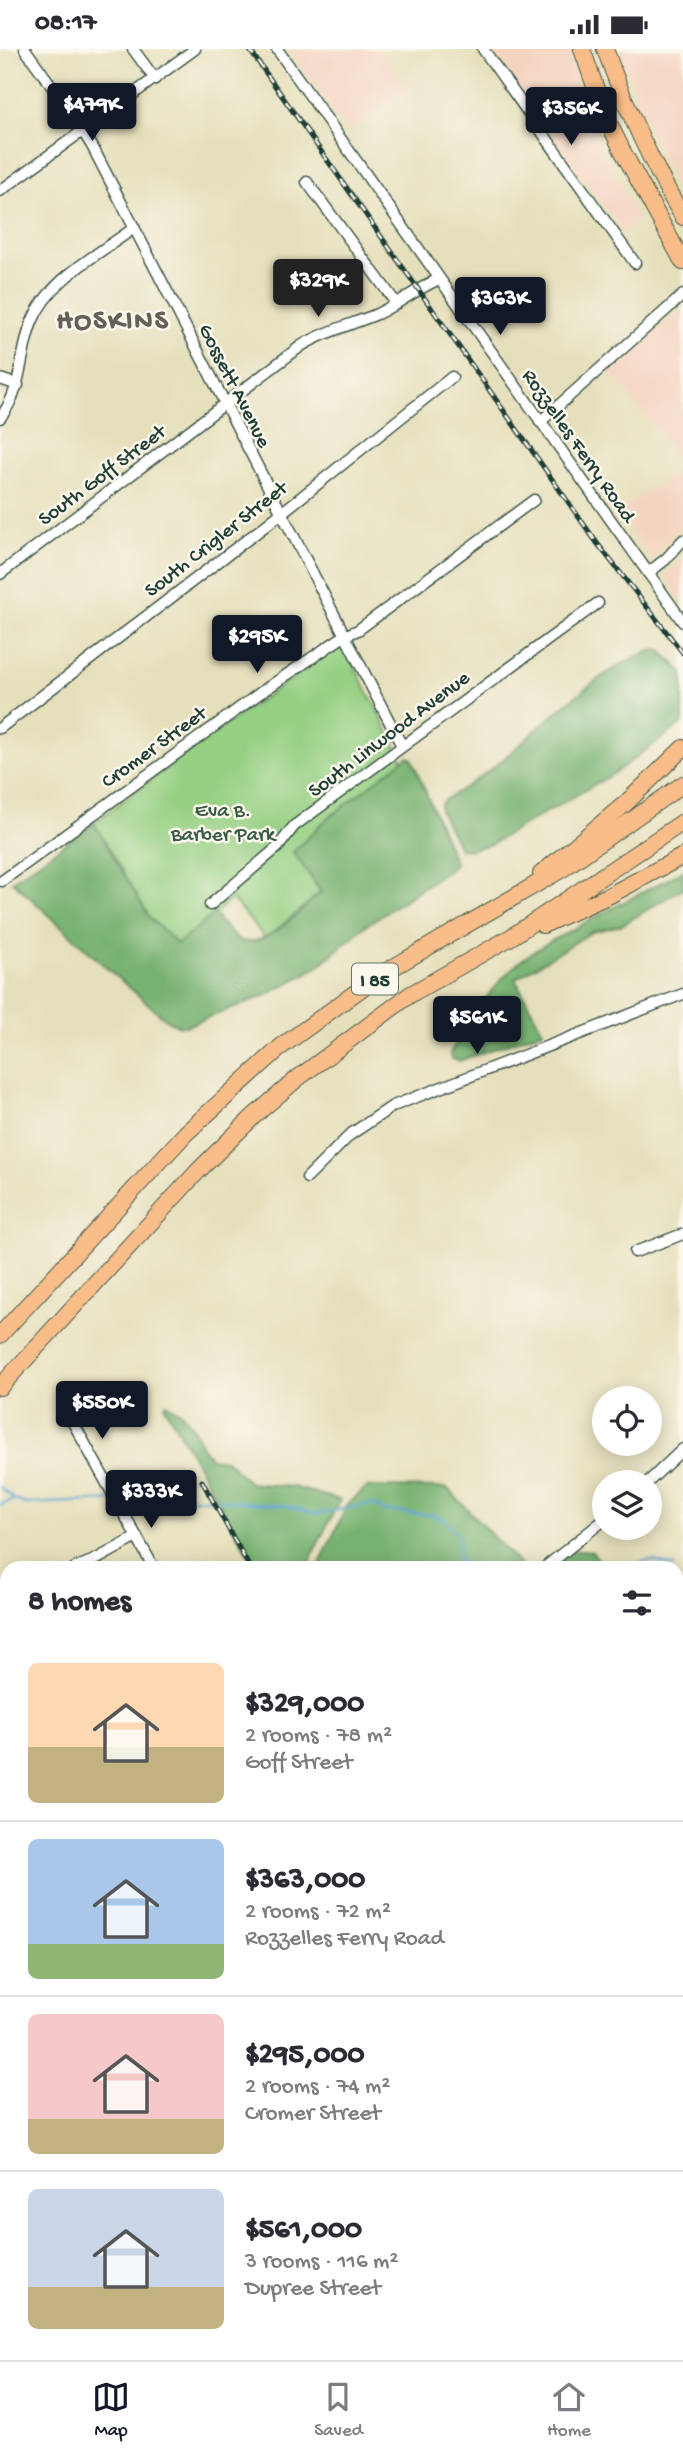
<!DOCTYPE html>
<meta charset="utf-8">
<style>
body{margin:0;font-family:"Gochi Hand",sans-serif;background:#f2f2f3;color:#2b2b33;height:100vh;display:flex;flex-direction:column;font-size:26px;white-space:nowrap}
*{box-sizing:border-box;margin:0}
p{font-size:23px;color:#7c7c81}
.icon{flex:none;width:38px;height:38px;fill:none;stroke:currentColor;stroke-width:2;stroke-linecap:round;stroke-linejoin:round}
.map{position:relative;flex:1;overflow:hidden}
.panel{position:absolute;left:0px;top:1512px;width:684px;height:800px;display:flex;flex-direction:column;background:#fff;border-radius:21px 21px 0 0;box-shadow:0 4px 18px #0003}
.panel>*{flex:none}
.controls{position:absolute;left:592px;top:1337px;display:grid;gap:14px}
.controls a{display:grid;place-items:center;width:70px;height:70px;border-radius:50%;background:#fff;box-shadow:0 4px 18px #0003;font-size:35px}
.price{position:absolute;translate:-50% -60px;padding:0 16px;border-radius:7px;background:#111827;color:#fff;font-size:23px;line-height:46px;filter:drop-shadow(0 2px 4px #0008)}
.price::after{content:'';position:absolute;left:50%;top:42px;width:21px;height:16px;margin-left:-10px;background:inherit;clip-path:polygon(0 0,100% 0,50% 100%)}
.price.current{background:#222;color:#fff}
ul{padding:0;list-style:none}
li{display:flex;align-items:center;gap:21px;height:175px;padding:0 28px}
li+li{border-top:2px solid #e1e1e2}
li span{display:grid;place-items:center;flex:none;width:196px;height:140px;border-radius:10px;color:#555}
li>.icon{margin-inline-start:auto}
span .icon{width:84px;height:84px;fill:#fffc;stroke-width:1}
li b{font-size:30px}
h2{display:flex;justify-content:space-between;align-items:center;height:84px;padding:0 28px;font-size:30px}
.status{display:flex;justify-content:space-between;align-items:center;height:49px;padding:0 35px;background:#fff;direction:ltr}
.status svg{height:19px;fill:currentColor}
.dock{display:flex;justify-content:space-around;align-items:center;height:98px;border-top:2px solid #e1e1e2;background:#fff;font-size:19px;color:#7c7c81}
.dock a{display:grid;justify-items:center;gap:4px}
.dock .current{color:#111827}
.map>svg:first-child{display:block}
.built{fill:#f4d3c0}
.green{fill:#96d083;stroke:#5a865c;stroke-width:2}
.forest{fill:#78b271;stroke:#4c7852;stroke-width:2}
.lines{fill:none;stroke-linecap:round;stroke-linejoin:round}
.stream{stroke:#58a3d0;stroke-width:2.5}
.minor-casing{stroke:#3d5548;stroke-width:13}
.highway-casing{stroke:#3d5548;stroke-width:18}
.minor{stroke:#fff;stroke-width:10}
.highway{stroke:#f8bd89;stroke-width:16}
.rail-casing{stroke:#1f3d34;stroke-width:5}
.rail{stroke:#fbf7ec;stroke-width:2.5;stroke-dasharray:8;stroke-linecap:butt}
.labels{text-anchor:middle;stroke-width:5;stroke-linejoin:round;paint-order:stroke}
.shield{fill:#fbf7ec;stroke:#61756b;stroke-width:2}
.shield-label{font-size:19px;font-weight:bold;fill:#1f3d34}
.street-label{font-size:21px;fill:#1f3d34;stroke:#fbf7ec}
.park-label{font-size:21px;fill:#375a44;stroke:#fbf7ec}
.district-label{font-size:28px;font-weight:bold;letter-spacing:2px;fill:#646159;stroke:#fbf7ec}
</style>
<div class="status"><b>08:17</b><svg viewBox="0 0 49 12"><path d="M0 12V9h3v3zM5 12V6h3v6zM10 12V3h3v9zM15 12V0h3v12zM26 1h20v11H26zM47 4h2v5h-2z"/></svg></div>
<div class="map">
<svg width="683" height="2311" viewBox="0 0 683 2311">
<rect width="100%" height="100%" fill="#fbf7ec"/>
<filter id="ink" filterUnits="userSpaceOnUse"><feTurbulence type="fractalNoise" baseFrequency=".0143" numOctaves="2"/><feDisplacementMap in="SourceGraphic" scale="14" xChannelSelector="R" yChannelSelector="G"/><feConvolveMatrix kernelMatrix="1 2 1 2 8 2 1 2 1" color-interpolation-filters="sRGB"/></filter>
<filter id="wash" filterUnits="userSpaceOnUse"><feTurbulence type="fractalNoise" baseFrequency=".00686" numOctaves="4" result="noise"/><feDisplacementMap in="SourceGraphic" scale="28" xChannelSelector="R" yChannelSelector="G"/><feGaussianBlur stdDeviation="1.57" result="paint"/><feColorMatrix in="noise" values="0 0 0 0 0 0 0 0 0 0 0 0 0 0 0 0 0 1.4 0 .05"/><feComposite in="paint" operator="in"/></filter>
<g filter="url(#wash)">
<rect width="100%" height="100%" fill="#e6dfbb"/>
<g class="built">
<path d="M289,0H379L409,43L347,82Z"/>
<path d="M491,0H568L596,93L611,117L638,170L623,185Z"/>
<path d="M619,0H683V148L664,113L643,66Z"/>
<path d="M683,260V415L608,320Z"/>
<path d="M683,421V474L652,509L616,462Z"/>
<path d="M683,507V555L666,526Z"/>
</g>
<path class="green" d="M342,594L403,711L321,775L294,803L321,843L266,890L232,850L178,896L150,869L94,774L191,700Z"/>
<g class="forest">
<path d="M654,601L661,602L683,624V674L613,725L491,795L469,801L459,799L440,761V756L443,752C463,740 483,727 501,712C545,675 599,618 654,601Z"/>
<path d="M408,707L412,710L455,814L452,819L365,877L316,919L267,946L186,977H179L168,972L110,922L12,832L94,774L150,869L177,895L214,865C221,873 229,884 237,890C261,905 304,858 321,843L293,803L321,775Z"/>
<path d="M683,822V839L622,876L592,883L515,930L543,982L459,1012L452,1010L450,1004C470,973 490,938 518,914C533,901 551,892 568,883C606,862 645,842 683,822Z"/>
<path d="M166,1354L182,1364L190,1374L205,1403L211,1409L226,1411L249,1434L293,1438L340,1451L313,1504L309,1519H256L164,1357Z"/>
<path d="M367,1438L447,1439L523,1519H318L347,1456Z"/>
<path d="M584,1501L592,1503L606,1519H552L573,1502Z"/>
<path d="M677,1592L683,1594V1645L677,1638Z"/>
<path d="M683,1898V2039L677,2037V1901Z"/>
<path d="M683,2111V2192L677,2191V2118Z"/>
<path d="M677,2207H683V2311H597L595,2305H677Z"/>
<path d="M7,2299V2305H58L34,2311H0V2300Z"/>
<path d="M296,2305H411V2311H297Z"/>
<path d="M456,2305H582L584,2311H457Z"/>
</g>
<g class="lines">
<g class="stream">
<path d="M0,1438L15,1451L26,1455L114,1451"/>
<path d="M120,1451L197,1449L286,1457L316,1465L371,1455L385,1462L432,1466L445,1471L459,1487L458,1506L462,1519"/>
<path d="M0,1456L13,1451"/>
<path d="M630,1519C645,1508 657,1512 674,1518"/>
<path d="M677,2097L683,2091"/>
<path d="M568,2305L569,2311"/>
</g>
</g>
</g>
<g filter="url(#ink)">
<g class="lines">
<g class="minor-casing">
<g id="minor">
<path d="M25,0L76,71L92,97L402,697"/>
<path d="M133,0L155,30"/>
<path d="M277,0L683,573"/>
<path d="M483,0L635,214"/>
<path d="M307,133L396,254"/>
<path d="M0,142L195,0"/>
<path d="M0,330L18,336"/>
<path d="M0,369C23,340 19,306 32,273C48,231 99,205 134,179"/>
<path d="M540,373L683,246"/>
<path d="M648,524L666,510L683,491"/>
<path d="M0,525L301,297C325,282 351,276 377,265C399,254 417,240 439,230"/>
<path d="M0,679L265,477L452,328"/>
<path d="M2,832L260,644L344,587L358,581L534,451"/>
<path d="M210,856L278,798L294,777L598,554"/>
<path d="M307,1129L351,1085L393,1057L683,945"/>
<path d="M635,1203L683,1185"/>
<path d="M65,1359L154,1519"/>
<path d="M648,1433L683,1400"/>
<path d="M75,1519L97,1510L137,1488"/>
<path d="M544,1519L604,1471"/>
<path d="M0,1547L7,1544"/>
<path d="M0,1622L7,1628"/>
<path d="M677,1749L683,1756"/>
<path d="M677,1797L683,1793"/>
<path d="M0,1849L7,1855"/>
<path d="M0,1945L7,1942"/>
</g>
</g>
<g class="highway-casing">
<g id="highway">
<path d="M582,0L605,66L623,103L683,213"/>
<path d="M605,0C626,59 651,114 683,168"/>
<path d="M541,825L625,755L683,699"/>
<path d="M543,876L610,846L683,807"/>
<path d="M0,1286L186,1084L282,997L380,926L564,819L683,735"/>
<path d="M0,1338L198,1122L254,1067L298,1029L411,945L511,888L683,773"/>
</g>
</g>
<use href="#minor" class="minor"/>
<use href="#highway" class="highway"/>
<g class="rail-casing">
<g id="rail">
<path d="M249,0L597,494L683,604"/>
<path d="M202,1432L250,1519"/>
<path d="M0,2281L7,2279"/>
<path d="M0,2298L7,2296"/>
<path d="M448,2305L450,2311"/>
</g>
</g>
<use href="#rail" class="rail"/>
</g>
</g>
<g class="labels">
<rect class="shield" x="352" y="914.5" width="46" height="31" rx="5"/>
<g class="shield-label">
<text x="375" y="937">I 85</text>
</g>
<g class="street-label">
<text transform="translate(236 336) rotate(63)" y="7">Gossett Avenue</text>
<text transform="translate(580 396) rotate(55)" y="7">Rozzelles Ferry Road</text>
<text transform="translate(101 425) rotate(-37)" y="7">South Goff Street</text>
<text transform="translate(215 489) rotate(-38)" y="7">South Crigler Street</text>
<text transform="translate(388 684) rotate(-37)" y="7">South Linwood Avenue</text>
<text transform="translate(153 697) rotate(-36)" y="7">Cromer Street</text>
</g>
<g class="park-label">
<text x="223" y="767">Eva B.<tspan x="223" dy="24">Barber Park</tspan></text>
</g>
<g class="district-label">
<text x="113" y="279">HOSKINS</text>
</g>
</g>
</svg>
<div class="controls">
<a><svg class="icon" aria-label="locate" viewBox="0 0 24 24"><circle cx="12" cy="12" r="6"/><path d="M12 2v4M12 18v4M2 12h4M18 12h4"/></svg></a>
<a><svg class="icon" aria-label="layers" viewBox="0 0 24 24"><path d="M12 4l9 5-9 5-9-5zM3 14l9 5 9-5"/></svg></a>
</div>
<b class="price" style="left:92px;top:94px">$479K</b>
<b class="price" style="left:571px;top:98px">$356K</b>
<b class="price current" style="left:318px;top:270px">$329K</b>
<b class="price" style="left:500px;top:288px">$363K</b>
<b class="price" style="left:257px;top:626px">$295K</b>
<b class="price" style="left:477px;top:1007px">$561K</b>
<b class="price" style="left:102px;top:1392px">$550K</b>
<b class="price" style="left:151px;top:1481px">$333K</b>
<section class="panel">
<h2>8 homes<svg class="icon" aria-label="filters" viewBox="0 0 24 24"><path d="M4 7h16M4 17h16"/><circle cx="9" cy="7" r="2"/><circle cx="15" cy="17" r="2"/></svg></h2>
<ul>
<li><span style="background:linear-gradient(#ffd9b3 60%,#c2b280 0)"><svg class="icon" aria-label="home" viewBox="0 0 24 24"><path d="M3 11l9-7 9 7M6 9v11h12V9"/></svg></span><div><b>$329,000</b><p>2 rooms · 78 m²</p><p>Goff Street</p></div></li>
<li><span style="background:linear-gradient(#a9c7e8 75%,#8fb573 0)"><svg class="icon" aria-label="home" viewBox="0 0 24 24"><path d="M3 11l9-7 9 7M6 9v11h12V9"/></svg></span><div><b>$363,000</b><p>2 rooms · 72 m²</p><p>Rozzelles Ferry Road</p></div></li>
<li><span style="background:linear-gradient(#f6c9c9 75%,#c2b280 0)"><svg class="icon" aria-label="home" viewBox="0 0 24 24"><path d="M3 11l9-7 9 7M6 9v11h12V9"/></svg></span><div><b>$295,000</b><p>2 rooms · 74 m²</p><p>Cromer Street</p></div></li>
<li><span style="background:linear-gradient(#c9d6e8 70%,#c2b280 0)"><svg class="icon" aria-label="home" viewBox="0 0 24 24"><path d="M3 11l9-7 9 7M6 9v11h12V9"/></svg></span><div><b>$561,000</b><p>3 rooms · 116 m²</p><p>Dupree Street</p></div></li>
</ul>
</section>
</div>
<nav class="dock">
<a class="current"><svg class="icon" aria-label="map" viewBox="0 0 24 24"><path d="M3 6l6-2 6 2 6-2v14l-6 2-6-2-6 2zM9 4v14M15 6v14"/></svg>Map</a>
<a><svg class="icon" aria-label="saved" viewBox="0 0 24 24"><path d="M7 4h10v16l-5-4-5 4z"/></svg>Saved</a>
<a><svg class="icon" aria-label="home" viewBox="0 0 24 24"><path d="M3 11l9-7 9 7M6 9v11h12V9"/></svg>Home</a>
</nav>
